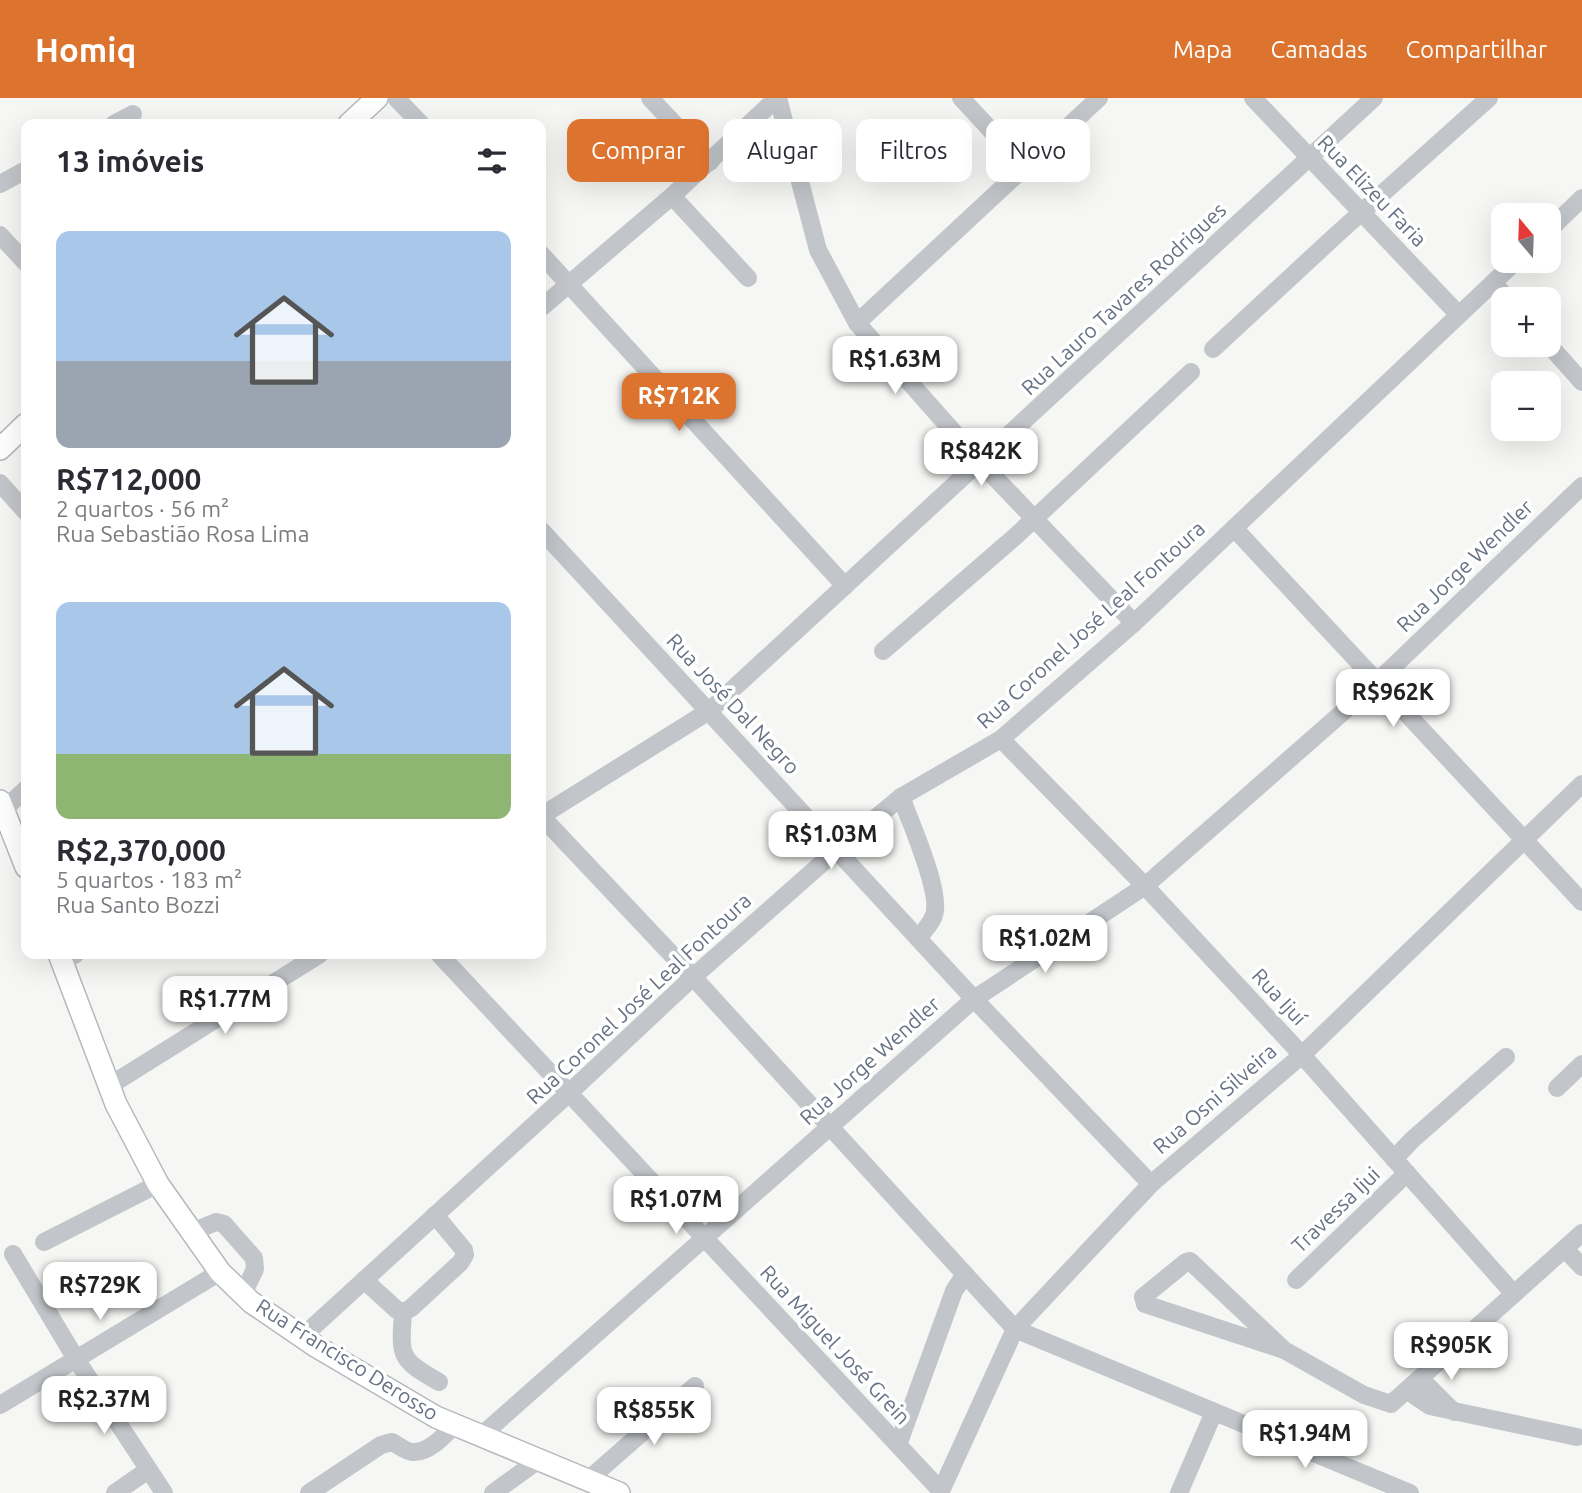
<!DOCTYPE html>
<html lang="pt">
<meta charset="utf-8">
<style>
body{margin:0;font-family:Ubuntu,sans-serif;background:#f7f7f7;color:#2b2b33;height:100vh;display:flex;flex-direction:column;font-size:26px;white-space:nowrap}
*{box-sizing:border-box;margin:0}
p{font-size:23px;color:#7c7c81}
.icon{flex:none;width:38px;height:38px;fill:none;stroke:currentColor;stroke-width:2;stroke-linecap:round;stroke-linejoin:round}
.map{position:relative;flex:1;overflow:hidden}
.panel{position:absolute;left:21px;top:21px;width:525px;height:840px;display:flex;flex-direction:column;background:#fff;border-radius:14px;box-shadow:0 7px 28px #0002}
.panel>*{flex:none}
.top-card{position:absolute;left:567px;top:21px;width:665px;height:63px;display:flex;gap:14px}
.needle{width:46px;rotate:341deg}
.tools{position:absolute;left:1491px;top:105px;display:grid;gap:14px}
.tools a{display:grid;place-items:center;width:70px;height:70px;border-radius:14px;background:#fff;box-shadow:0 7px 28px #0002;font-size:35px}
.price{position:absolute;translate:-50% -60px;padding:0 16px;border-radius:14px;background:#fff;color:#222;font-size:23px;line-height:46px;filter:drop-shadow(0 2px 4px #0008)}
.price::after{content:'';position:absolute;left:50%;top:42px;width:21px;height:16px;margin-left:-10px;background:inherit;clip-path:polygon(0 0,100% 0,50% 100%)}
.price.current{background:#dc732e;color:#fff}
ul{padding:0;list-style:none}
li{display:grid;align-content:center;gap:14px;height:371px;padding:0 35px}
li span{display:grid;place-items:center;height:217px;border-radius:14px;color:#555}
li>.icon{margin-inline-start:auto}
span .icon{width:126px;height:126px;fill:#fffc;stroke-width:1}
li b{font-size:30px}
h2{display:flex;justify-content:space-between;align-items:center;height:84px;padding:0 35px;font-size:30px}
.pill{padding:0 24px;border-radius:14px;background:#fff;box-shadow:0 7px 28px #0002;font-size:24px;line-height:63px}
.pill.current{background:#dc732e;color:#fff}
header{display:flex;align-items:center;gap:42px;box-sizing:border-box;height:98px;padding:0 35px;background:#dc732e;color:#fff}
header strong{font-size:33px}
nav{display:flex;gap:38px;margin-inline-start:auto;font-size:24px}
.map>svg:first-child{display:block}
.lines{fill:none;stroke-linecap:round;stroke-linejoin:round}
.major-casing{stroke:#b5b8bd;stroke-width:24}
.minor{stroke:#c2c5c9;stroke-width:18}
.major{stroke:#fff;stroke-width:21}
.labels{text-anchor:middle;stroke-width:7;stroke-linejoin:round;paint-order:stroke}
.street-label{font-size:21px;fill:#677284;stroke:#fff}
</style>
<header>
<strong>Homiq</strong>
<nav><a>Mapa</a><a>Camadas</a><a>Compartilhar</a></nav>
</header>
<div class="map">
<svg width="1582" height="1395" viewBox="0 0 1582 1395">
<rect width="100%" height="100%" fill="#f6f7f4"/>
<g class="lines">
<g class="major-casing">
<g id="major">
<path d="M349,26L377,0"/>
<path d="M0,351L26,326"/>
<path d="M0,703L26,769"/>
<path d="M59,856L116,1006L158,1086L220,1174L251,1204L317,1249L436,1319L619,1395"/>
</g>
</g>
<g class="minor">
<path d="M396,0L421,26"/>
<path d="M650,0L710,64"/>
<path d="M778,0L818,152L857,225L980,364L1134,525"/>
<path d="M961,0L1025,69"/>
<path d="M1253,0L1459,217"/>
<path d="M114,26L133,16"/>
<path d="M0,86L26,72"/>
<path d="M672,98L748,180"/>
<path d="M1549,132L1582,100"/>
<path d="M0,137L26,165"/>
<path d="M541,156L845,488"/>
<path d="M1493,185L1508,201"/>
<path d="M541,210L672,98L777,0"/>
<path d="M857,225L1099,0"/>
<path d="M1549,247L1582,284"/>
<path d="M1213,251L1335,138L1489,0"/>
<path d="M0,385L26,414"/>
<path d="M1234,430L1582,804"/>
<path d="M541,432L974,901L1151,1086"/>
<path d="M883,553L1018,436L1191,274"/>
<path d="M1001,641L1145,788L1302,957L1514,1196"/>
<path d="M901,699C910,723 942,795 934,817C932,825 923,833 919,840"/>
<path d="M0,715L26,691"/>
<path d="M541,718L693,879L1015,1231L1410,1395"/>
<path d="M541,718L709,613L1374,0"/>
<path d="M439,856L941,1393"/>
<path d="M62,864L76,856"/>
<path d="M109,988L320,856"/>
<path d="M1557,990L1582,966"/>
<path d="M1394,1061L1412,1042L1506,959"/>
<path d="M192,1134L216,1124L224,1126L254,1160L255,1171L243,1196"/>
<path d="M44,1144L158,1086"/>
<path d="M1565,1151L1582,1169"/>
<path d="M13,1156L76,1261L164,1395"/>
<path d="M364,1182L397,1212L403,1214L411,1210L460,1165L465,1157L464,1152L435,1117"/>
<path d="M1296,1182L1407,1075"/>
<path d="M403,1214C400,1259 399,1261 439,1284"/>
<path d="M302,1239L569,995L693,879L837,752L901,699L1001,641L1134,525L1516,163"/>
<path d="M1284,1252L1190,1163L1186,1164L1143,1199L1145,1206L1284,1252L1364,1297L1391,1306L1582,1135"/>
<path d="M1421,1281L1454,1314"/>
<path d="M1408,1293L1430,1308L1577,1339"/>
<path d="M0,1307L220,1174"/>
<path d="M482,1337L974,901L1145,788L1376,585L1582,388"/>
<path d="M898,1347L954,1193L965,1176"/>
<path d="M588,1382L695,1288"/>
<path d="M115,1395L148,1372"/>
<path d="M309,1395L381,1347L392,1344C398,1347 406,1354 413,1354C429,1355 445,1337 455,1326"/>
<path d="M493,1395L540,1361"/>
<path d="M940,1395L1015,1231L1151,1086L1302,957L1582,686"/>
<path d="M1179,1395L1214,1314"/>
</g>
<use href="#major" class="major"/>
</g>
<g class="labels">
<g class="street-label">
<text transform="translate(1372 93) rotate(46)" y="7">Rua Elizeu Faria</text>
<text transform="translate(1124 201) rotate(-43)" y="7">Rua Lauro Tavares Rodrigues</text>
<text transform="translate(1465 468) rotate(-44)" y="7">Rua Jorge Wendler</text>
<text transform="translate(1091 527) rotate(-42)" y="7">Rua Coronel José Leal Fontoura</text>
<text transform="translate(733 606) rotate(47)" y="7">Rua José Dal Negro</text>
<text transform="translate(1279 899) rotate(47)" y="7">Rua Ijuí</text>
<text transform="translate(639 901) rotate(-43)" y="7">Rua Coronel José Leal Fontoura</text>
<text transform="translate(870 963) rotate(-42)" y="7">Rua Jorge Wendler</text>
<text transform="translate(1215 1001) rotate(-41)" y="7">Rua Osni Silveira</text>
<text transform="translate(1336 1112) rotate(-44)" y="7">Travessa Ijui</text>
<text transform="translate(835 1247) rotate(47)" y="7">Rua Miguel José Grein</text>
<text transform="translate(347 1262) rotate(32)" y="7">Rua Francisco Derosso</text>
</g>
</g>
</svg>
<div class="tools">
<a><svg class="needle" viewBox="-14 -14 28 28"><path d="M0-13l5 13h-10z" fill="#e53935"/><path d="M0 13l5-13h-10z" fill="#7c7c81"/></svg></a>
<a>+</a>
<a>−</a>
</div>
<b class="price" style="left:895px;top:298px">R$1.63M</b>
<b class="price current" style="left:679px;top:335px">R$712K</b>
<b class="price" style="left:981px;top:390px">R$842K</b>
<b class="price" style="left:1393px;top:631px">R$962K</b>
<b class="price" style="left:831px;top:773px">R$1.03M</b>
<b class="price" style="left:1045px;top:877px">R$1.02M</b>
<b class="price" style="left:225px;top:938px">R$1.77M</b>
<b class="price" style="left:676px;top:1138px">R$1.07M</b>
<b class="price" style="left:100px;top:1224px">R$729K</b>
<b class="price" style="left:1451px;top:1284px">R$905K</b>
<b class="price" style="left:104px;top:1338px">R$2.37M</b>
<b class="price" style="left:654px;top:1349px">R$855K</b>
<b class="price" style="left:1305px;top:1372px">R$1.94M</b>
<div class="top-card">
<a class="pill current">Comprar</a>
<a class="pill">Alugar</a>
<a class="pill">Filtros</a>
<a class="pill">Novo</a>
</div>
<section class="panel">
<h2>13 imóveis<svg class="icon" aria-label="filters" viewBox="0 0 24 24"><path d="M4 7h16M4 17h16"/><circle cx="9" cy="7" r="2"/><circle cx="15" cy="17" r="2"/></svg></h2>
<ul>
<li><span style="background:linear-gradient(#a9c7e8 60%,#9aa5b1 0)"><svg class="icon" aria-label="home" viewBox="0 0 24 24"><path d="M3 11l9-7 9 7M6 9v11h12V9"/></svg></span><div><b>R$712,000</b><p>2 quartos · 56 m²</p><p>Rua Sebastião Rosa Lima</p></div></li>
<li><span style="background:linear-gradient(#a9c7e8 70%,#8fb573 0)"><svg class="icon" aria-label="home" viewBox="0 0 24 24"><path d="M3 11l9-7 9 7M6 9v11h12V9"/></svg></span><div><b>R$2,370,000</b><p>5 quartos · 183 m²</p><p>Rua Santo Bozzi</p></div></li>
</ul>
</section>
</div>
